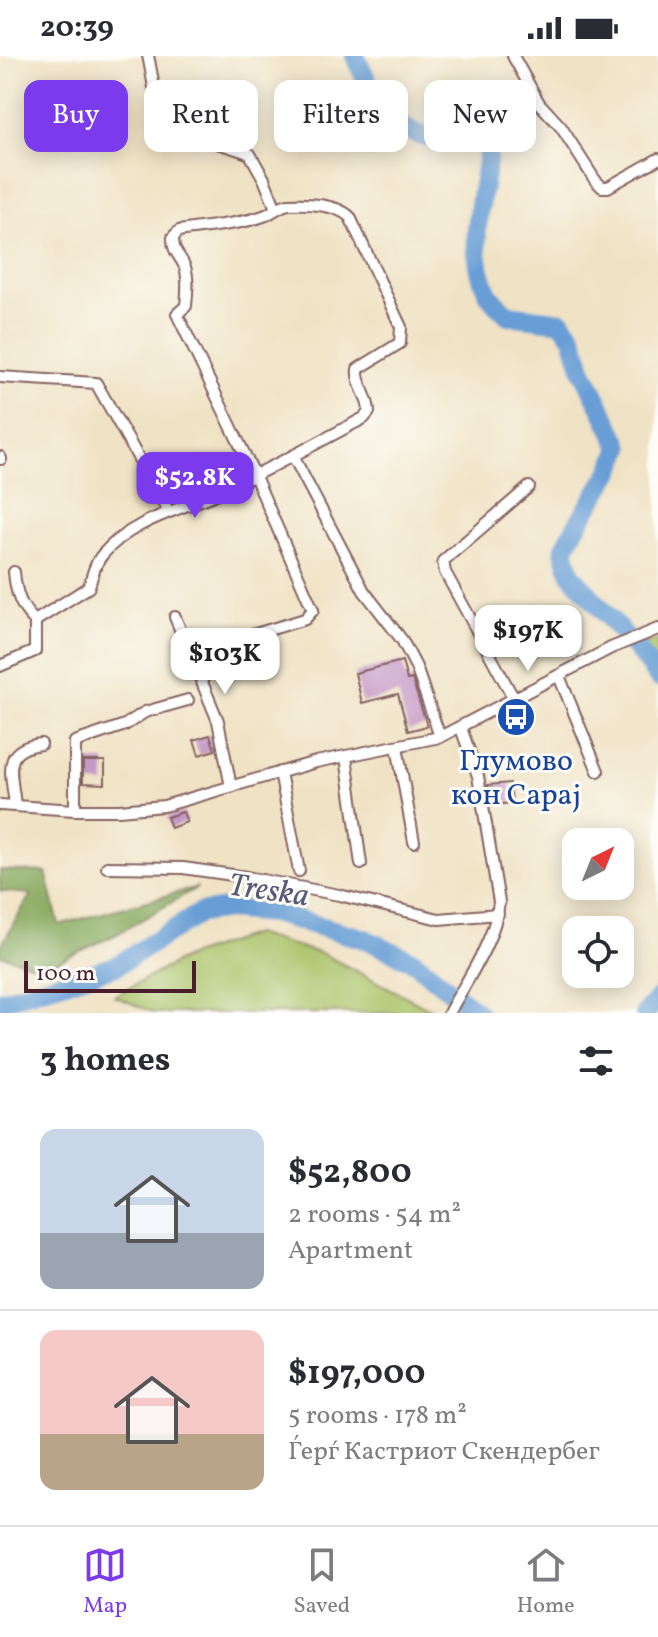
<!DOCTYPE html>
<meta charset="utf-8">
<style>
body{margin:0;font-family:Vollkorn,serif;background:#f7f7f7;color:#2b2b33;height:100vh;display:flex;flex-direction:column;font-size:30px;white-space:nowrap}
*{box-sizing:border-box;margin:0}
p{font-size:26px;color:#7c7c81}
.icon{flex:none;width:44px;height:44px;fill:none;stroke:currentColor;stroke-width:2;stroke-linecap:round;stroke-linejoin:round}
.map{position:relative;height:957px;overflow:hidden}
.side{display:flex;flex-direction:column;background:#fff;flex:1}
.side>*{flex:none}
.hud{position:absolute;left:24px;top:24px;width:610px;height:72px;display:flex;gap:16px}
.needle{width:52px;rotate:43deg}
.controls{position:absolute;left:562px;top:772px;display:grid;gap:16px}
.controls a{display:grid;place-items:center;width:72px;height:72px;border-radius:16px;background:#fff;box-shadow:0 4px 20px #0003;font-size:40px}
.scale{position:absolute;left:24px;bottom:20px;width:172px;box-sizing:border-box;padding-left:8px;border:4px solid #4a1f2b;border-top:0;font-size:22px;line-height:28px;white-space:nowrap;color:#4a1f2b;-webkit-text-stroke:6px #fdfcf7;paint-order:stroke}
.price{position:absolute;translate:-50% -68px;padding:0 18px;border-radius:16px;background:#fff;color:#222;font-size:26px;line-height:52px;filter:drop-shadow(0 2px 4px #0008)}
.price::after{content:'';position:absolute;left:50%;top:48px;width:24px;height:18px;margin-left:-12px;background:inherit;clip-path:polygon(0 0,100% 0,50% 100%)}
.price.current{background:#7c3aed;color:#fff}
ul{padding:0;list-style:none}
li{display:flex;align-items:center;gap:24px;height:200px;padding:0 40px}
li+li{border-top:2px solid #e1e1e2}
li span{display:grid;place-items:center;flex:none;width:224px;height:160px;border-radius:16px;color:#555}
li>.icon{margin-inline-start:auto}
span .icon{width:96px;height:96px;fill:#fffc;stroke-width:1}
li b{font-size:34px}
h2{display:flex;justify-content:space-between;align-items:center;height:96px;padding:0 40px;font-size:34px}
.chip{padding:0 28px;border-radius:16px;background:#fff;box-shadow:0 4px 20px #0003;font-size:28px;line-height:72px}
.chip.current{background:#7c3aed;color:#fff}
.status{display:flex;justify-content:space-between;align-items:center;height:56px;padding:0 40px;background:#fff;direction:ltr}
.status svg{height:22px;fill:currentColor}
.dock{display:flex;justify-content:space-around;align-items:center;height:112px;border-top:2px solid #e1e1e2;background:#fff;font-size:22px;color:#7c7c81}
.dock a{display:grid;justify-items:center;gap:4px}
.dock .current{color:#7c3aed}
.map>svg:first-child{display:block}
.green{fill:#aac369;stroke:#7a714a;stroke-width:2}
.forest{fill:#87a95d;stroke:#686444;stroke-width:2}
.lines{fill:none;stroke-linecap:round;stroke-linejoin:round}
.river{stroke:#689ed5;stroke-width:20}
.building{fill:#c498c6}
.street-casing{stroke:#846361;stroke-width:14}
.street{stroke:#fff;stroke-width:10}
.labels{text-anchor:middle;stroke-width:6;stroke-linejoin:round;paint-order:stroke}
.transit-label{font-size:30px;fill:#164399;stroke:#fdfcf7}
.water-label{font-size:32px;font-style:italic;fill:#585877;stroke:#fdfcf7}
</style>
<div class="status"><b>20:39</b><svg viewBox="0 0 49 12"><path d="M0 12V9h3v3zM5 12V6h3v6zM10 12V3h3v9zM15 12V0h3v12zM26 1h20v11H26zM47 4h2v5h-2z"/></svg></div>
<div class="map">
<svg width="658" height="957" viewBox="0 0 658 957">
<rect width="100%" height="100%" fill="#fdfcf7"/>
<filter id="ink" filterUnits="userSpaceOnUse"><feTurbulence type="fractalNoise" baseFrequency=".0125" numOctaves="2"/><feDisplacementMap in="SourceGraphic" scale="16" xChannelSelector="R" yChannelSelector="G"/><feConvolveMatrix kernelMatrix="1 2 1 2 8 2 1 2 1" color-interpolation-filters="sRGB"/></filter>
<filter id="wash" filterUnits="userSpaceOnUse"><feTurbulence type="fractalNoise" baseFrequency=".006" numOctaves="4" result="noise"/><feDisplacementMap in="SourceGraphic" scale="32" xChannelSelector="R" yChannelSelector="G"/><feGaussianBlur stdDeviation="1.8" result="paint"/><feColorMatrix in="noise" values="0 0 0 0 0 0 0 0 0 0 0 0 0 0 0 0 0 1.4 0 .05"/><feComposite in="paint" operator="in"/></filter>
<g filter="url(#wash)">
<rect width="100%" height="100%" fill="#f0e2c4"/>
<g class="green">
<path d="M658,585V626L636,588Z"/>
<path d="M254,878L323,898L438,957H154L114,940L186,901Z"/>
</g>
<path class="forest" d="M0,814L46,816L59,869L198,831L117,878L44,912L0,899V891L31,838L0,835Z"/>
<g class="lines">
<g class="river">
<path d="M355,0C373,40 392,78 440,84C449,85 461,81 471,80L489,90C484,139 465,187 487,235C491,244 501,252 508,259L562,266L573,281L583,315L621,392L611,415L572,477L564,494L571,518L638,595L658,621"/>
<path d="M0,945L116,910L200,857L227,853L272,857L365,883L415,906L478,957"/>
<path d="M645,957L658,943"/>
</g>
</g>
<g id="blocks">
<g class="building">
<path d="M402,605L407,624L412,623L427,670L408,675L398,638L362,647L355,617Z"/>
<path d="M210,679L215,694L199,699L194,684Z"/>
<path d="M83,705H105V728L83,727Z"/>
<path d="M510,727L512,747L491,749L488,729Z"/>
<path d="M183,756L187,766L171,772L167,761Z"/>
</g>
</g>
</g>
<g filter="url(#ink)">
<use href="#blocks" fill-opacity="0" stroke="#846361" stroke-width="2"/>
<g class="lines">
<g class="street-casing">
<g id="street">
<path d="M148,0C152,15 155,50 164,61C177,80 228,88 250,98L264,123L276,153"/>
<path d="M513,0L539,47L561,71L595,124L602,131H608L658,103"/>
<path d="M0,321L96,327L169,456"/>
<path d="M293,400L364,535L402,584L416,611L440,681"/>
<path d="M0,401L1,403"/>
<path d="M175,561L218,665L231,731"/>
<path d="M35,565L89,531C92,520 95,507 103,498C130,466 175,455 211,440C263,417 314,389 364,362L369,356C369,340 356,329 358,313L400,287L401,271L350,161C337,148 306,147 289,148C280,149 275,155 266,159C245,168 203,171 179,175L173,181C173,198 179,197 185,211C189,223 187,237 186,250L177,258L254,418L313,554L305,563L189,598"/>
<path d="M0,610L35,595V565C20,551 16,537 14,516"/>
<path d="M559,620L598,715"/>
<path d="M514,643L445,516L443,505L529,431"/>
<path d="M397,690L414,786"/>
<path d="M346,701L361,808"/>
<path d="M280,716L299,815"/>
<path d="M0,749L75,754H119L164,750L316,706L440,681L611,592L658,573"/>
<path d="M15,750C12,717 0,693 41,688"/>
<path d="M75,754V686L125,669L145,656L188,644"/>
<path d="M107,811L183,812L247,821L339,839L439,863L498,858"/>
<path d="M449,957C467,923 495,885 499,846L478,720L461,672"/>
</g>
</g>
<use href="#street" class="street"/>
</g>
</g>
<defs>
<g id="bus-disc" transform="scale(2)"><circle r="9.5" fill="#1a4fb4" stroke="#fdfcf7"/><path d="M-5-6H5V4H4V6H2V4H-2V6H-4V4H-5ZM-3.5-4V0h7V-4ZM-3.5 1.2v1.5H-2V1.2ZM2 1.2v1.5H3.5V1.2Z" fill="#fff"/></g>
</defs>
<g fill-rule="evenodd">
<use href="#bus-disc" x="516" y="661"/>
</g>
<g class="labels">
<g class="transit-label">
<text x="516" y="714">Глумово<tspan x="516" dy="34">кон Сарај</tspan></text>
</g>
<g class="water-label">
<text transform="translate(269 833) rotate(8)" y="11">Treska</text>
</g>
</g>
</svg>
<div class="controls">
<a><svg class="needle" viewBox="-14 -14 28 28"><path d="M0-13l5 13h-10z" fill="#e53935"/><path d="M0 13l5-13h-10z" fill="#7c7c81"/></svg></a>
<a><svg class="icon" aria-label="locate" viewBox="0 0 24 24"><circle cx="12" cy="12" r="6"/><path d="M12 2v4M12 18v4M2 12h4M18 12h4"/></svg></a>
</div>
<div class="scale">100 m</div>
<b class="price current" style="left:195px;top:464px">$52.8K</b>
<b class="price" style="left:528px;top:617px">$197K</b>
<b class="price" style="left:225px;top:640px">$103K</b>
<div class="hud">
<a class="chip current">Buy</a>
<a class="chip">Rent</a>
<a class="chip">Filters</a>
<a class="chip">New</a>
</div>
</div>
<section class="side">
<h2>3 homes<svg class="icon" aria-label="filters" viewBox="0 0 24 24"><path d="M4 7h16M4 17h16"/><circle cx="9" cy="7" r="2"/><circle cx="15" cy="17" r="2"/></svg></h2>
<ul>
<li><span style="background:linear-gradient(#c9d6e8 65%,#9aa5b1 0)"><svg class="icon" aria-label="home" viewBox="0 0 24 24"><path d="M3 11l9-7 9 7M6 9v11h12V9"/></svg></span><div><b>$52,800</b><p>2 rooms · 54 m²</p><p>Apartment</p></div></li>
<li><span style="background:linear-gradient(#f6c9c9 65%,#b9a48a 0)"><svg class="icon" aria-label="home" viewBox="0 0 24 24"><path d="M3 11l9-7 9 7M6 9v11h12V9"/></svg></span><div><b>$197,000</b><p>5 rooms · 178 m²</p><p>Ѓерѓ Кастриот Скендербег</p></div></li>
</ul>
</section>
<nav class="dock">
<a class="current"><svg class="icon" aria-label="map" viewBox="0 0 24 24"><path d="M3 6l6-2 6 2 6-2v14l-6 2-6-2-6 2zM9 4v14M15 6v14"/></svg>Map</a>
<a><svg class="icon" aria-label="saved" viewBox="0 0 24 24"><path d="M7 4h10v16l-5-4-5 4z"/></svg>Saved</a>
<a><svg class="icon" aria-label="home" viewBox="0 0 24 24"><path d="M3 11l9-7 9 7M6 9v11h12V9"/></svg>Home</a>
</nav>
